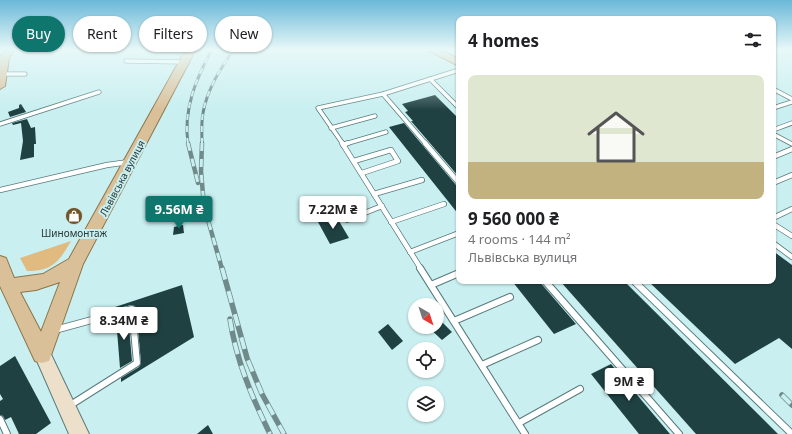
<!DOCTYPE html>
<meta charset="utf-8">
<style>
body{margin:0;font-family:"Noto Sans",sans-serif;background:#f2f2f2;color:#202124;height:100vh;display:flex;flex-direction:column;font-size:15px;white-space:nowrap}
*{box-sizing:border-box;margin:0}
p{font-size:13px;color:#757577}
.icon{flex:none;width:22px;height:22px;fill:none;stroke:currentColor;stroke-width:2;stroke-linecap:round;stroke-linejoin:round}
.map{position:relative;flex:1;overflow:hidden}
.panel{position:absolute;left:456px;top:16px;width:320px;height:268px;display:flex;flex-direction:column;background:#fff;border-radius:8px;box-shadow:0 1px 3px #0004}
.panel>*{flex:none}
.guide{position:absolute;left:12px;top:16px;width:380px;height:36px;display:flex;gap:8px}
.needle{width:26px;rotate:141deg}
.tools{position:absolute;left:408px;top:298px;display:grid;gap:8px}
.tools a{display:grid;place-items:center;width:36px;height:36px;border-radius:50%;background:#fff;box-shadow:0 1px 3px #0004;font-size:20px}
.price{position:absolute;translate:-50% -34px;padding:0 9px;border-radius:4px;background:#fff;color:#222;font-size:13px;line-height:26px;filter:drop-shadow(0 1px 2px #0008)}
.price::after{content:'';position:absolute;left:50%;top:24px;width:12px;height:9px;margin-left:-6px;background:inherit;clip-path:polygon(0 0,100% 0,50% 100%)}
.price.current{background:#0f766e;color:#fff}
ul{padding:0;list-style:none}
li{display:grid;align-content:center;gap:8px;height:212px;padding:0 12px}
li+li{border-top:1px solid #e0e0e0}
li span{display:grid;place-items:center;height:124px;border-radius:8px;color:#555}
li>.icon{margin-inline-start:auto}
span .icon{width:72px;height:72px;fill:#fffc;stroke-width:1}
li b{font-size:17px}
h2{display:flex;justify-content:space-between;align-items:center;height:48px;padding:0 12px;font-size:17px}
.pill{padding:0 14px;border-radius:18px;background:#fff;box-shadow:0 1px 3px #0004;font-size:14px;line-height:36px}
.pill.current{background:#0f766e;color:#fff}
.map>svg:first-child{display:block}
.green{fill:#e1ba7f}
.building{fill:#204142}
.lines{fill:none;stroke-linecap:round;stroke-linejoin:round}
.lane-far2-casing{stroke:#597b7c;stroke-width:5}
.lane-far1-casing{stroke:#597b7c;stroke-width:6}
.lane-casing{stroke:#597b7c;stroke-width:8}
.secondary-casing{stroke:#597b7c;stroke-width:2}
.primary-casing{stroke:#8c754a;stroke-width:2}
.lane-far2{stroke:#fff;stroke-width:3.5}
.lane-far1{stroke:#fff;stroke-width:4.5}
.lane{stroke:#fff;stroke-width:6}
.secondary{fill:#ece0cb;fill-rule:evenodd}
.primary{fill:#dac098;fill-rule:evenodd}
.rail-far2-casing{stroke:#708a8a;stroke-width:3}
.rail-far1-casing{stroke:#708a8a;stroke-width:4.5}
.rail-casing{stroke:#708a8a;stroke-width:5.5}
.rail-far2{stroke:#c9eff0;stroke-width:2;stroke-dasharray:6;stroke-linecap:butt}
.rail-far1{stroke:#c9eff0;stroke-width:3;stroke-dasharray:8;stroke-linecap:butt}
.rail{stroke:#c9eff0;stroke-width:4;stroke-dasharray:12;stroke-linecap:butt}
.labels{text-anchor:middle;stroke-width:4;stroke-linejoin:round;paint-order:stroke}
.street-label{font-size:10px;fill:#293838;stroke:#c9eff0}
.poi-label{font-size:10px;fill:#293838;stroke:#c9eff0}
</style>
<div class="map">
<svg width="792" height="434" viewBox="0 0 792 434">
<rect width="100%" height="100%" fill="#c9eff0"/>
<path class="green" d="M71,241C59,262 52,271 27,271L20,258Z"/>
<g class="building">
<path d="M435,95L459,119V177L411,121H413L405,112L408,111L402,104Z"/>
<path d="M21,104L26,112L10,117L8,112L19,108V105Z"/>
<path d="M27,119L31,128L35,127L36,144H34V157L20,160L23,141L21,123L13,125L12,123Z"/>
<path d="M404,123L456,185L459,187V215L389,127Z"/>
<path d="M336,216L349,238L330,244L318,222Z"/>
<path d="M183,225L184,233L173,235L174,227Z"/>
<path d="M773,251L792,265V349L779,338L735,364L648,281H773Z"/>
<path d="M512,281H539L576,324L554,334Z"/>
<path d="M560,281H624L778,434H696Z"/>
<path d="M182,285L194,337L121,382V378L139,367L141,363L136,307L131,305L115,309V307Z"/>
<path d="M128,315L132,361L120,368L116,318Z"/>
<path d="M437,317L452,332L442,340L428,327H437Z"/>
<path d="M388,324L403,341L392,350L378,332Z"/>
<path d="M15,356L51,423L36,434H19L11,417L5,420L3,416L0,415V401L3,399L0,394V366Z"/>
<path d="M611,364L670,434H639L591,374Z"/>
<path d="M208,425L213,434H197Z"/>
</g>
<g class="lines">
<g class="lane-far2-casing">
<g id="lane-far2">
<path d="M126,61L184,62"/>
<path d="M1,74H25"/>
<path d="M430,79L459,108"/>
<path d="M773,89L792,99"/>
<path d="M383,94L426,144"/>
<path d="M773,108L792,102"/>
<path d="M0,124L99,92"/>
<path d="M331,128L375,116"/>
<path d="M773,130L792,123"/>
<path d="M773,134L792,144"/>
<path d="M343,144L318,108L383,94L459,70"/>
<path d="M345,144L386,132"/>
</g>
</g>
<g class="lane-far1-casing">
<g id="lane-far1">
<path d="M342,143L421,269"/>
<path d="M425,143L459,183"/>
<path d="M343,145L348,143"/>
<path d="M773,157L792,149"/>
<path d="M354,161L391,150L398,161L362,173"/>
<path d="M773,183L792,175"/>
<path d="M0,190L107,165L129,162"/>
<path d="M374,194L422,180"/>
<path d="M773,218L792,209"/>
<path d="M347,220L382,206"/>
<path d="M391,222L444,204"/>
<path d="M773,224L792,236"/>
<path d="M773,243L792,257"/>
<path d="M410,252L459,233"/>
</g>
</g>
<g class="lane-casing">
<g id="lane">
<path d="M420,268L525,434"/>
<path d="M545,281L679,434"/>
<path d="M634,281L792,434"/>
<path d="M431,285L459,273"/>
<path d="M454,321L510,297"/>
<path d="M55,330L132,309L137,363L69,406"/>
<path d="M482,365L538,340"/>
<path d="M0,419L7,434"/>
<path d="M519,423L580,389"/>
</g>
</g>
<g class="secondary-casing">
<path id="secondary" d="M42,346L48,348L89,434H69L34,354L36,348Z"/>
</g>
<g class="primary-casing">
<g id="primary">
<path d="M6,49H15L9,58L5,86L0,89V57Z"/>
<path d="M186,49H196L83,264L49,361L42,363L35,361L0,286V256L6,258L14,278L43,274L69,259ZM60,282L41,332L20,292L36,290Z"/>
<path d="M425,49H438L459,59V66Z"/>
</g>
</g>
<use href="#lane-far2" class="lane-far2"/>
<use href="#lane-far1" class="lane-far1"/>
<use href="#lane" class="lane"/>
<use href="#secondary" class="secondary"/>
<use href="#primary" class="primary"/>
<g class="rail-far2-casing">
<g id="rail-far2">
<path d="M188,144C183,109 196,79 212,49"/>
<path d="M202,144C202,134 201,123 203,113C207,89 221,68 234,49"/>
</g>
</g>
<g class="rail-far1-casing">
<g id="rail-far1">
<path d="M188,143L198,183"/>
<path d="M202,143L201,171L204,206L222,269"/>
</g>
</g>
<g class="rail-casing">
<g id="rail">
<path d="M222,268L247,358L262,394L284,434"/>
<path d="M230,319C236,360 252,397 270,434"/>
<path d="M782,395L792,405"/>
</g>
</g>
<use href="#rail-far2" class="rail-far2"/>
<use href="#rail-far1" class="rail-far1"/>
<use href="#rail" class="rail"/>
</g>
<linearGradient id="sky" x2="0" y2="1"><stop stop-color="#69b8d8"/><stop offset="0.45" stop-color="#e7f8f8"/><stop offset="1" stop-color="#e7f8f8" stop-opacity="0"/></linearGradient>
<rect width="792" height="110" fill="url(#sky)"/>
<defs>
<g id="shop-disc" transform="scale(0.9)"><circle r="9.5" fill="#715528" stroke="#c9eff0"/><path d="M-5-2.5h2.3a2.7 3.5 0 0 1 5.4 0H5L5.5 6h-11ZM-1.5-2.5h3a1.5 2.3 0 0 0-3 0Z" fill="#fff"/></g>
</defs>
<g fill-rule="evenodd">
<use href="#shop-disc" x="74" y="216"/>
</g>
<g class="labels">
<g class="street-label">
<text transform="translate(122 178) rotate(-62)" y="4">Львівська вулиця</text>
</g>
<g class="poi-label">
<text x="74" y="237">Шиномонтаж</text>
</g>
</g>
</svg>
<div class="tools">
<a><svg class="needle" viewBox="-14 -14 28 28"><path d="M0-13l5 13h-10z" fill="#e53935"/><path d="M0 13l5-13h-10z" fill="#757577"/></svg></a>
<a><svg class="icon" aria-label="locate" viewBox="0 0 24 24"><circle cx="12" cy="12" r="6"/><path d="M12 2v4M12 18v4M2 12h4M18 12h4"/></svg></a>
<a><svg class="icon" aria-label="layers" viewBox="0 0 24 24"><path d="M12 4l9 5-9 5-9-5zM3 14l9 5 9-5"/></svg></a>
</div>
<b class="price current" style="left:179px;top:230px">9.56M ₴</b>
<b class="price" style="left:333px;top:230px">7.22M ₴</b>
<b class="price" style="left:124px;top:341px">8.34M ₴</b>
<b class="price" style="left:629px;top:402px">9M ₴</b>
<div class="guide">
<a class="pill current">Buy</a>
<a class="pill">Rent</a>
<a class="pill">Filters</a>
<a class="pill">New</a>
</div>
<section class="panel">
<h2>4 homes<svg class="icon" aria-label="filters" viewBox="0 0 24 24"><path d="M4 7h16M4 17h16"/><circle cx="9" cy="7" r="2"/><circle cx="15" cy="17" r="2"/></svg></h2>
<ul>
<li><span style="background:linear-gradient(#dfe7d0 70%,#c2b280 0)"><svg class="icon" aria-label="home" viewBox="0 0 24 24"><path d="M3 11l9-7 9 7M6 9v11h12V9"/></svg></span><div><b>9 560 000 ₴</b><p>4 rooms · 144 m²</p><p>Львівська вулиця</p></div></li>
</ul>
</section>
</div>
